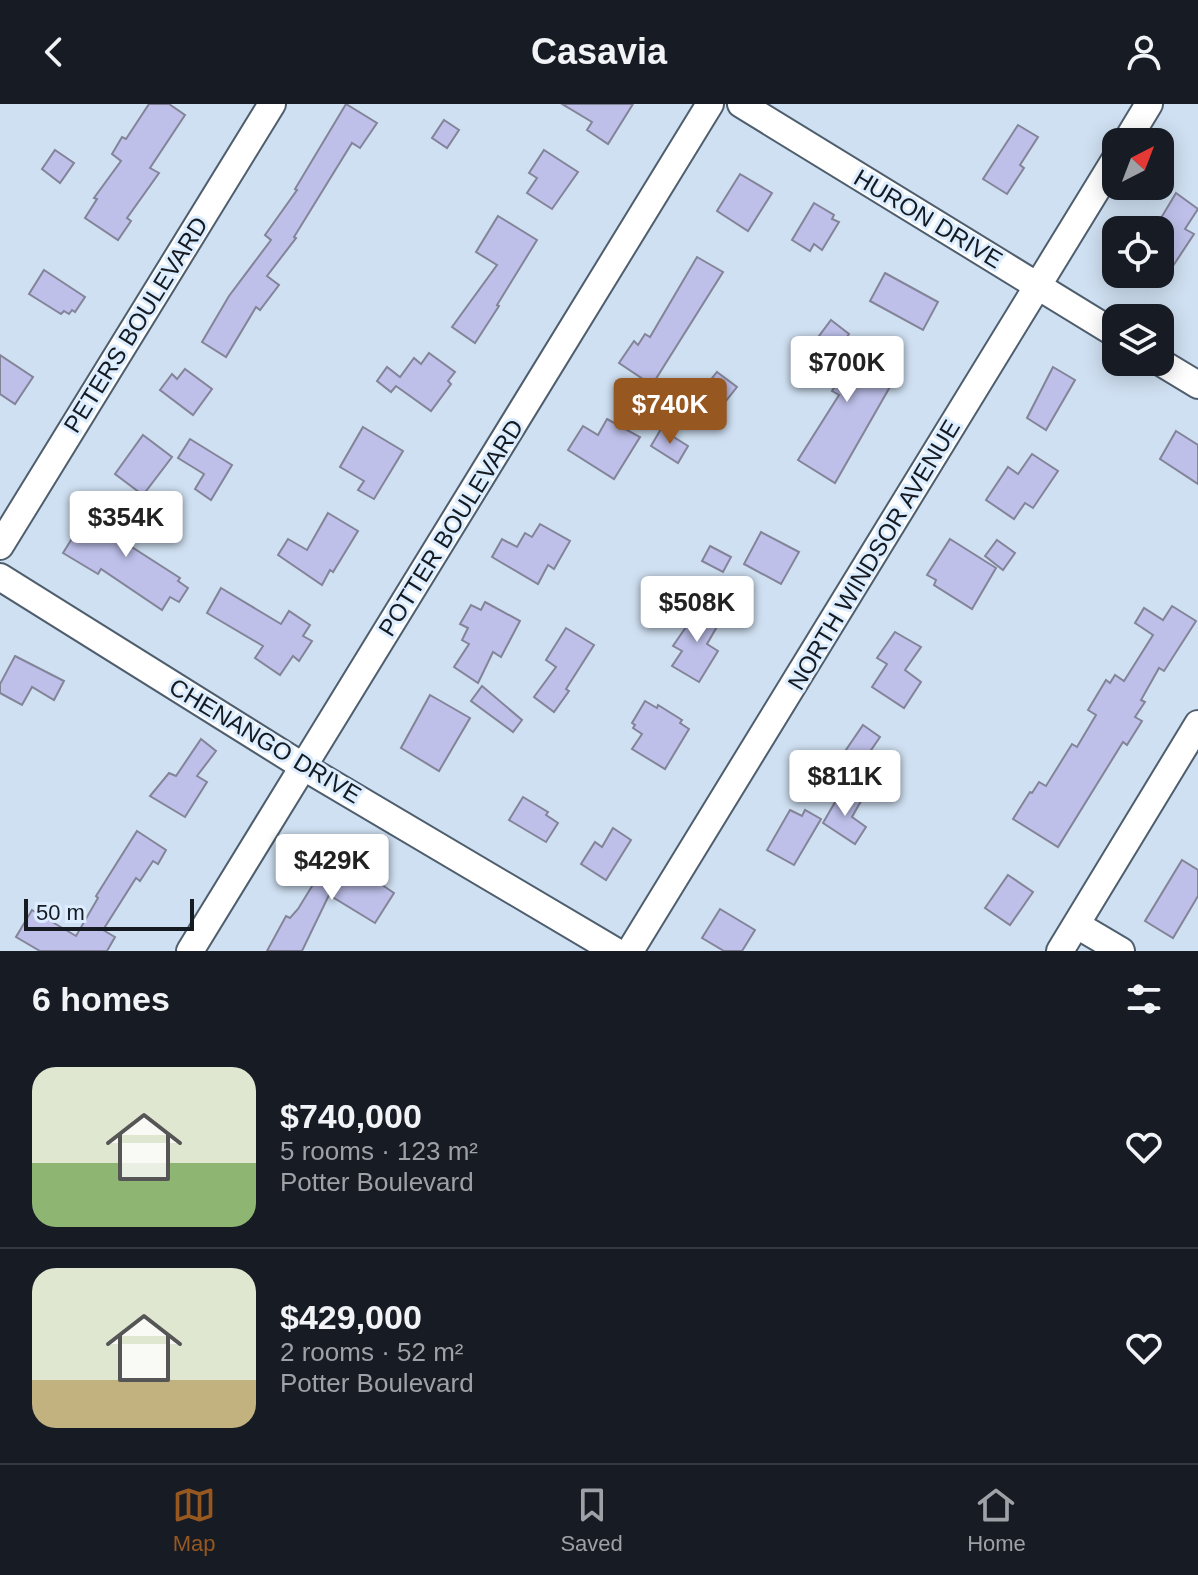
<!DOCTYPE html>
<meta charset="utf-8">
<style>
body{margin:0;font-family:Arial,sans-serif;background:#242831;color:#f1f3f6;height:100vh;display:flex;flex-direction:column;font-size:30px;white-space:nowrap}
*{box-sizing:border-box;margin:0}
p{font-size:26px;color:#9ea1a6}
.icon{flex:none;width:44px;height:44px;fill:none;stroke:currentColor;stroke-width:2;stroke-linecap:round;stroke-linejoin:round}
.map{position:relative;height:847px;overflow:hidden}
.panel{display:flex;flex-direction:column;background:#171b24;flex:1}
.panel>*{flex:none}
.needle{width:52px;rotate:42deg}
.buttons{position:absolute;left:1102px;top:24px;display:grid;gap:16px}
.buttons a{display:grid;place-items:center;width:72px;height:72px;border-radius:16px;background:#171b24;box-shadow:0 4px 20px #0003;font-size:40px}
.scale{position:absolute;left:24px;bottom:20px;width:170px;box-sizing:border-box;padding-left:8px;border:4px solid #151b21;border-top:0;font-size:22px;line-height:28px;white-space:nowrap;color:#151b21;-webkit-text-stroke:6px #dcedff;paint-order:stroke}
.price{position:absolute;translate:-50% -68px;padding:0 18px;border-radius:8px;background:#fff;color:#222;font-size:26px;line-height:52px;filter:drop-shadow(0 2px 4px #0008)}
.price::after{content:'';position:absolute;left:50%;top:48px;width:24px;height:18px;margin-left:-12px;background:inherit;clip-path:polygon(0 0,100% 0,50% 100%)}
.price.current{background:#975720;color:#fff}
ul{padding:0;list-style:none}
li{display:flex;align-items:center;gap:24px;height:200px;padding:0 32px}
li+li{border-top:2px solid #363941}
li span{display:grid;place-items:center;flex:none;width:224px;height:160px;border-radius:24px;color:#555}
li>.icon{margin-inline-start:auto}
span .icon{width:96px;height:96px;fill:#fffc;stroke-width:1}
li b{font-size:34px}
h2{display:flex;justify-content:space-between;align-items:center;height:96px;padding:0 32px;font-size:34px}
header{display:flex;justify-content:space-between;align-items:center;height:104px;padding:0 32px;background:#171b24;font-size:36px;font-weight:700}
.dock{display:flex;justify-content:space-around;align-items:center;height:112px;border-top:2px solid #363941;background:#171b24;font-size:22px;color:#9ea1a6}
.dock a{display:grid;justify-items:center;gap:4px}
.dock .current{color:#975720}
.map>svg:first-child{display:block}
.building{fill:#bec0ea;stroke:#838498;stroke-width:2}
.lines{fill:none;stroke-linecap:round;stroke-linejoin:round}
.street-casing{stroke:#4f5e6d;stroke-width:30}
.street{stroke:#fff;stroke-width:26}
.labels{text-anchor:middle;stroke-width:6;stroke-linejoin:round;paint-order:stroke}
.street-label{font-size:24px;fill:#151b21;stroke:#dcedff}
</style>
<header><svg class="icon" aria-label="back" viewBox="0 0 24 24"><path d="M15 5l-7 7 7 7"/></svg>Casavia<svg class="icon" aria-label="person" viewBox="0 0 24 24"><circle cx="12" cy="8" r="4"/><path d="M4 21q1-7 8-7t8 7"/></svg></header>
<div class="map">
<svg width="1198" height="847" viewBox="0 0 1198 847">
<rect width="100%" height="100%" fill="#cfe0f2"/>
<g class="building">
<path d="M149,0H169L185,11L150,64L159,69L127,114L131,117L118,136L85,114L97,95L94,94L121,57L112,50L122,33L126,35Z"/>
<path d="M346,0L377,19L360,44L352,39L294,133L296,134L267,172L279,181L260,206L256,203L226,253L202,238L229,192L271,136L265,131L297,86L295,85Z"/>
<path d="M562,0H633L608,40L587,26L592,18Z"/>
<path d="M444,16L459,26L447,44L432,34Z"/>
<path d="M1018,21L1038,33L1020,61L1024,64L1007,90L983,75Z"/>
<path d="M55,46L74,59L60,79L42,65Z"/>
<path d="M544,46L578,68L552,105L527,89L537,74L529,69Z"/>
<path d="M740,70L772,89L748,127L717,107Z"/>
<path d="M1176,89L1198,105L1185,125L1194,130L1173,162L1160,154V119L1163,115L1161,114Z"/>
<path d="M814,99L834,111L832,115L839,118L822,146L814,140L810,147L792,136Z"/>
<path d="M498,112L537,136L497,201L499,202L475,239L452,223L497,161L476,148Z"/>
<path d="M697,153L723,168L652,281L619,259L634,237L638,241L645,230L650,233Z"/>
<path d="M44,166L85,193L75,208L72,206L69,210L64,207L61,210L29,190Z"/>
<path d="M885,169L938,198L923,226L870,197Z"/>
<path d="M831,216L849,230L847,233L895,263L885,277L891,281L835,379L798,356L839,291L832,287L849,261L816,236Z"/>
<path d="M429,249L455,268L448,277L451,280L431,307L396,282L391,288L377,277L387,263L400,273L414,254L421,260Z"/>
<path d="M0,251L33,273L15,300L0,290Z"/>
<path d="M1053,263L1075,276L1046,326L1027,314Z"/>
<path d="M185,265L212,285L193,311L160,286L172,270L177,275Z"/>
<path d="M717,268L737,283L725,298L705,283Z"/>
<path d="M607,315L640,333L614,375L568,346L583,322L598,331Z"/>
<path d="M363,323L403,347L374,395L358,386L364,377L340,363Z"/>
<path d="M661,325L688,342L678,359L651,342Z"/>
<path d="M1176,327L1198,341V380L1160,355Z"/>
<path d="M143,331L172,353L143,391L115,370Z"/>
<path d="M190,335L232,361L211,396L195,385L204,370L178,354Z"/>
<path d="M1032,350L1058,367L1033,404L1025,399L1014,415L986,396L1008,363L1018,370Z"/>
<path d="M127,394L146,407L124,438L180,474L178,477L188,484L179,498L170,493L162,506L101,465L98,470L63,449L78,425L97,436Z"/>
<path d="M328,409L358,427L333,468L330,466L322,481L278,451L288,435L307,446Z"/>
<path d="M540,420L570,437L554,465L548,461L538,480L492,453L502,435L517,443L525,429L532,433Z"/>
<path d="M761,428L799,448L781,480L744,460Z"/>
<path d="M950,435L996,464L972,505L934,481L936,476L927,471Z"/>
<path d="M997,436L1015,449L1003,466L985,452Z"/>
<path d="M710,442L731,453L723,468L702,457Z"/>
<path d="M221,484L281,520L289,507L310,521L303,532L312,537L299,557L293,552L280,571L255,554L263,542L207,509Z"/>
<path d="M485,498L520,517L501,553L493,548L478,579L454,563L469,540L462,536L468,524L460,520L471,501L481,506Z"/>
<path d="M701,501L722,514L707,540L718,547L699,578L672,562L682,547L673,542Z"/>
<path d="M1172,502L1196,517L1164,567L1159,564L1141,596L1145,598L1135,613L1142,617L1127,641L1123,638L1058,743L1013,715L1030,688L1032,689L1039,678L1046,682L1072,640L1077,643L1096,611L1088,606L1106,576L1110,579L1115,571L1124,577L1153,531L1135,519L1144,504L1163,516Z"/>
<path d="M566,524L594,541L566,585L569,587L554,608L534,593L556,563L546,556Z"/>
<path d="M895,528L921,543L905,566L921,578L904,604L872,583L887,560L877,554Z"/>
<path d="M15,552L64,577L54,596L32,583L22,601L0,589V580Z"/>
<path d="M482,582L522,616L513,628L471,597Z"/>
<path d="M430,591L470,614L439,667L401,644Z"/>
<path d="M645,597L657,604L658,601L682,616L680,619L689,625L665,665L632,645L642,630L633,624L635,621L632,619Z"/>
<path d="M863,621L880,633L852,674L835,662Z"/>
<path d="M201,635L216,647L197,672L207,678L185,713L150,692L169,669L176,672Z"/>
<path d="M842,686L861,697L852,713L866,723L855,740L823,719Z"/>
<path d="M523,693L548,708L546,711L558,719L546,738L509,716Z"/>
<path d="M790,706L802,712L805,706L821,715L794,761L767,746Z"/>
<path d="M613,724L631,736L606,776L581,760L595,738L602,743Z"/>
<path d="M137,727L166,746L158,760L153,757L140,777L136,774L103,826L115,833L107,847H40L16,833L32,806L76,832L98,794L96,792Z"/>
<path d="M333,748L394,789L375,819L329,791L302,847H267L286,812L290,814L298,805Z"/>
<path d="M1182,756L1198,766V792L1173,834L1145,817Z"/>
<path d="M1008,771L1033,788L1010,821L985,804Z"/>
<path d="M720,805L755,826L742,847H724L702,834Z"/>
</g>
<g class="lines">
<g class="street-casing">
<g id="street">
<path d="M741,0L1116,230"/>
<path d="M1126,38L1149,0"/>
<path d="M1160,258L1198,281"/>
<path d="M0,442L272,0"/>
<path d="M0,473L304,663L615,847"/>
<path d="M1077,821L1121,847"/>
<path d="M190,847L710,0"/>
<path d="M630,847L1116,54"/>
<path d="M1060,847L1198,620"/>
</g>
</g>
<use href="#street" class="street"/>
</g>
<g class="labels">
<g class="street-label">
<text transform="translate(928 115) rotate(31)" y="8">HURON DRIVE</text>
<text transform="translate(136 221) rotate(-58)" y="8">PETERS BOULEVARD</text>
<text transform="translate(451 424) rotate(-58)" y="8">POTTER BOULEVARD</text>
<text transform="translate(874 451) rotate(-59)" y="8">NORTH WINDSOR AVENUE</text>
<text transform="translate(265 637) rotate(31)" y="8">CHENANGO DRIVE</text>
</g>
</g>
</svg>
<div class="buttons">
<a><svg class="needle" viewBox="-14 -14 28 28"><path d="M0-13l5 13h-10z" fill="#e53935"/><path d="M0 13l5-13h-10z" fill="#9ea1a6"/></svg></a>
<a><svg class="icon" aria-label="locate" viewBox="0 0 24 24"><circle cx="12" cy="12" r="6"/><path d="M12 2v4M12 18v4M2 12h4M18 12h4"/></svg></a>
<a><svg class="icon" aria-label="layers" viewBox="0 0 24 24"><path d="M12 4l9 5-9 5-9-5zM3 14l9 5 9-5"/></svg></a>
</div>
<div class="scale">50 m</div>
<b class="price" style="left:847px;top:300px">$700K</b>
<b class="price current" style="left:670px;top:342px">$740K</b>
<b class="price" style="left:126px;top:455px">$354K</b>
<b class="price" style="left:697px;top:540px">$508K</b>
<b class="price" style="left:845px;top:714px">$811K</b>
<b class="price" style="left:332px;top:798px">$429K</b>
</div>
<section class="panel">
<h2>6 homes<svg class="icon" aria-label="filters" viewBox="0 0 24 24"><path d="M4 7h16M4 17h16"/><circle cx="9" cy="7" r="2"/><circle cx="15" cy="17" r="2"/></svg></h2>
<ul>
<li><span style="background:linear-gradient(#dfe7d0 60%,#8fb573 0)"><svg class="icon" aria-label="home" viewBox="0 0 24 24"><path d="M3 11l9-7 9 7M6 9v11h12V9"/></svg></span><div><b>$740,000</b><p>5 rooms · 123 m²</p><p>Potter Boulevard</p></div><svg class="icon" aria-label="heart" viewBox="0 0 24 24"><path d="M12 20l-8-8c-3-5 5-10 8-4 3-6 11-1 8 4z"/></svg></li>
<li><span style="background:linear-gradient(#dfe7d0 70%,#c2b280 0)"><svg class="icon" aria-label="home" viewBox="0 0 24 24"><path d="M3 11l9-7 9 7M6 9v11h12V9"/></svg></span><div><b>$429,000</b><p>2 rooms · 52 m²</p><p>Potter Boulevard</p></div><svg class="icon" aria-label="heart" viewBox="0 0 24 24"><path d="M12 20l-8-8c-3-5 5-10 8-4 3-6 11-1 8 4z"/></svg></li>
</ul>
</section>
<nav class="dock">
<a class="current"><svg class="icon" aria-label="map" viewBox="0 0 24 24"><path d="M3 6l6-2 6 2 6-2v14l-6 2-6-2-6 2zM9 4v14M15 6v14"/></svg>Map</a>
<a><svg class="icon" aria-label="saved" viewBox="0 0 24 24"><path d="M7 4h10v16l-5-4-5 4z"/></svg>Saved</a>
<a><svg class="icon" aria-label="home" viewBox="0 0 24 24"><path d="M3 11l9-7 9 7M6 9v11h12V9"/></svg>Home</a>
</nav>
